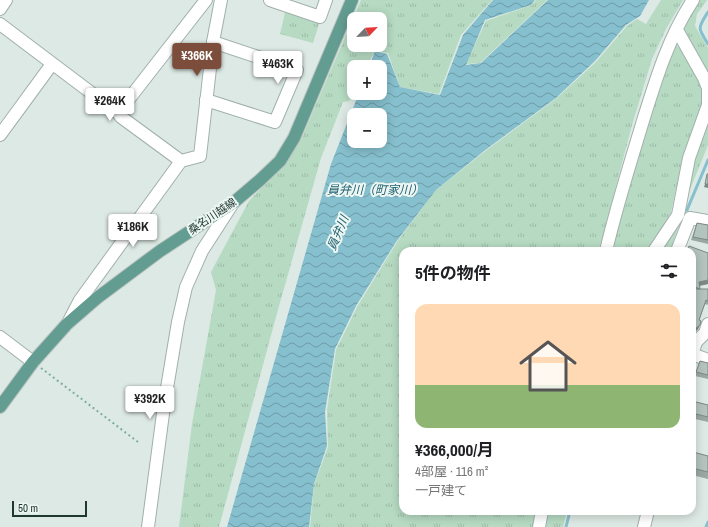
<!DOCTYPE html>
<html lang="ja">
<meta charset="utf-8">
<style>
body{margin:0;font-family:"Archivo Narrow","Noto Sans JP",sans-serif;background:#f6f6f6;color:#202124;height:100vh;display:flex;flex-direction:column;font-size:15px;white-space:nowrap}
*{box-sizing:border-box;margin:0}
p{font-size:13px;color:#757577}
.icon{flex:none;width:22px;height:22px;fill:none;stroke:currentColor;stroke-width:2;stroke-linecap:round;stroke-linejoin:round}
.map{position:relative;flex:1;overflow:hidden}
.panel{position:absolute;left:399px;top:247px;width:297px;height:268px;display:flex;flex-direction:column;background:#fff;border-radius:12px;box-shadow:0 2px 10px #0003}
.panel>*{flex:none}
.needle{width:26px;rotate:65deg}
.tools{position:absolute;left:347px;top:12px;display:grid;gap:8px}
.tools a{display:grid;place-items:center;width:40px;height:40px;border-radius:8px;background:#fff;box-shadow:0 2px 10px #0003;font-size:20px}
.scale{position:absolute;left:12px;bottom:10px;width:75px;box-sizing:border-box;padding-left:4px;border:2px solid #203832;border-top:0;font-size:11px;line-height:14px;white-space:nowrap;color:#203832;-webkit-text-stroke:3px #edf6f2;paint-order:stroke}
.price{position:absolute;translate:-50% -34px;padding:0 9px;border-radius:4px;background:#fff;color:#222;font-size:13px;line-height:26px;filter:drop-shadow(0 1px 2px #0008)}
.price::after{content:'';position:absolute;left:50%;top:24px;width:12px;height:9px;margin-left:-6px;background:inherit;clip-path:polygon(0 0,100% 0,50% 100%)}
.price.on{background:#7c4d3b;color:#fff}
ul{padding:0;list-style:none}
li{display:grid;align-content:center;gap:8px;height:212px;padding:0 16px}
li span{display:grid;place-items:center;height:124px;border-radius:12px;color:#555}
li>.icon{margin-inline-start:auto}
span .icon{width:72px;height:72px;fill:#fffc;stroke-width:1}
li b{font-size:17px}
h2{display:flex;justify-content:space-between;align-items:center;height:48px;padding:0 16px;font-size:17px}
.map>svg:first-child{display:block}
.grass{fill:url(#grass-tufts);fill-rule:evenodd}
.water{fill:url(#water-waves);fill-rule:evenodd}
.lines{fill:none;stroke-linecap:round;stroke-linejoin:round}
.stream{stroke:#86bfcd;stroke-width:3}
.minor-casing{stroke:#a1b0ab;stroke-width:14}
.major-casing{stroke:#bcc3c2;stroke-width:14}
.path{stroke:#7faca0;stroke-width:2;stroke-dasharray:2 3;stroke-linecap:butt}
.minor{stroke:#fff;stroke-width:12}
.major{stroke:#639d91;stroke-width:12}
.wall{fill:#9aa8a3}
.shaded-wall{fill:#7d8884}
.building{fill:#b3c3bd;stroke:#7d8884}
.labels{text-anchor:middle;stroke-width:4;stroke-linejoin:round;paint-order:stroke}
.street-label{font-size:11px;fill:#203832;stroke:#edf6f2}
.water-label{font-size:12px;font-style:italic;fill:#1d5f71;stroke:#edf6f2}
</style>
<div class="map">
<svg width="708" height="527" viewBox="0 0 708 527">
<defs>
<pattern id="grass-tufts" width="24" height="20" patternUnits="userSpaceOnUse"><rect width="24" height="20" fill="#b6dac2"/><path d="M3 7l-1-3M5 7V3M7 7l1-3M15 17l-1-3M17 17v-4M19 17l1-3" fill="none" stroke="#9cbca7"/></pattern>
<pattern id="water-waves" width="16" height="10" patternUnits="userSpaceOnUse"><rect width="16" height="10" fill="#86bfcd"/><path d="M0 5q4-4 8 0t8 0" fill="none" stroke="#6d9ca7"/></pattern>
</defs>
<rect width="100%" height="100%" fill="#dde9e4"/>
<g class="grass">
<path d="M361,0H492L461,35L439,94L400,87L388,53L375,51L366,67H354V92L349,101L343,102L321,158L279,306L219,527H179L192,424L216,290L211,272L249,201L281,167L300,142ZM354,19H380V45H354Z"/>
<path d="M536,0H547L480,63L466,64L486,21L532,5Z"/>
<path d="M661,0H683L666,29L652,59L632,125L599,251H403V511H536L533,527H310L314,485L328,447L327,410L336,350L357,307L397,242L435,191L484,152L557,98L596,62L627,26L637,19L646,24Z"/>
<path d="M698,0H707L697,14L695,26L708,48V76L683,29Z"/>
<path d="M286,8L320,21L313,43L280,34Z"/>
<path d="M674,45L683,49L702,85L704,94L700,111L683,157L671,212L649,251H611L653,98Z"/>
<path d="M708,117V145L687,197L690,162Z"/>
<path d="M681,219L670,251H659Z"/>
<path d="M549,511H567L563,527H545Z"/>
</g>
<path class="water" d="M493,0H535L531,5L485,20L466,65L481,63L548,0H649L640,16L626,25L595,61L556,98L484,151L436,190L396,242L356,306L335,349L325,412L327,446L314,484L309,527H227L331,164L359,93H380V67H369L375,51L387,54L400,87L440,95L463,35ZM354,115H380V141H354Z"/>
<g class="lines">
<g class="stream">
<path d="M708,12C698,28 697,27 708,44"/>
<path d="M687,210L708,160"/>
<path d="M566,527L570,511"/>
<path d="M706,527L708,522"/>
</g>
<g class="minor-casing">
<g id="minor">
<path d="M270,0L320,17L326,0"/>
<path d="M0,9L6,0"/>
<path d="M0,24L118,113L121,117L181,161"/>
<path d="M206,100L275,122L297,70L213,42"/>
<path d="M118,113L206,0"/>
<path d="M0,135L52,64"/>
<path d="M606,251C616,208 629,167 642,124C655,82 668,38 693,0"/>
<path d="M654,251L678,215L689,158L708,105V88L704,78L677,30"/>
<path d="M677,251L690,218L708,221"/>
<path d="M68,323L80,300L181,161L200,156L213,42L221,0"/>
<path d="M0,337L33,362"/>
<path d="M692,354L708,360"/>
<path d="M692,355L696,342L705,333L708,324"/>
<path d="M148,527L164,406L178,322L186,287L202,251L233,203"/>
<path d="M539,527L542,511"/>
<path d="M644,527L648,511"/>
</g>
</g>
<g class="major-casing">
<path id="major" d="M0,407L33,362L67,324L97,298L160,251L233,203L260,180L280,161L294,138L352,0"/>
</g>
<path class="path" d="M41,368L138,442"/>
<use href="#minor" class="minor"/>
<use href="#major" class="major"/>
</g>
<g class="wall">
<path d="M697,223L708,225V244L691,240Z"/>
<path d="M692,251L708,284L699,286L700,289H708V304L707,305L705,304L699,320L698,329L694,333H692V296L694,291H692Z"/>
<path d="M700,361L708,363V379L695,376Z"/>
<path d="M692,401L708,405V422L695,419L693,423H692Z"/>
<path d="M693,452L708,456V479L692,475V455Z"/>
</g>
<g class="shaded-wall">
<path d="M705,184H708V188L704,187Z"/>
<path d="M708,280V284L698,286L699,282Z"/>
<path d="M700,325L698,329L694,333L695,329Z"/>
</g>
<g class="building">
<path d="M707,174H708V184H705Z"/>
<path d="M697,223L708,225V240L693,237Z"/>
<path d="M689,246L708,253V280L699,282L700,289H708V301L706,300L699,320L701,321L700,325L695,329L692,328V296L695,289H700L692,286V251H687Z"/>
<path d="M700,361L708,363V375L696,372Z"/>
<path d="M692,401L708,405V417L696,414L695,419L692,418Z"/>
<path d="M693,452L708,456V472L692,468V456Z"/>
</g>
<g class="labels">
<g class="street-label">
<text transform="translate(212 216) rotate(-34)" y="4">桑名川越線</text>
</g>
<g class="water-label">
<text x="375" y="194">員弁川（町家川）</text>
<text transform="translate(338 233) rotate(-67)" y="4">員弁川</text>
</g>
</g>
</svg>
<div class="tools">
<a><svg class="needle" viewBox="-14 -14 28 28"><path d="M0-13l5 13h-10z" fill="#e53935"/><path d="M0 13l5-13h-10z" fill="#757577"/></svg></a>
<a>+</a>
<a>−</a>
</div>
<div class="scale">50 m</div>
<b class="price on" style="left:197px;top:77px">¥366K</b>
<b class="price" style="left:278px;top:85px">¥463K</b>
<b class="price" style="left:110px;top:122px">¥264K</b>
<b class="price" style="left:133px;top:248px">¥186K</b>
<b class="price" style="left:150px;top:420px">¥392K</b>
<section class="panel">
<h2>5件の物件<svg class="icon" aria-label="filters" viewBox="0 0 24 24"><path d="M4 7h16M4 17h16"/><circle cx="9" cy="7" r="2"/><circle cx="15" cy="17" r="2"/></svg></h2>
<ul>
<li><span style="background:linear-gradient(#ffd9b3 65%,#8fb573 0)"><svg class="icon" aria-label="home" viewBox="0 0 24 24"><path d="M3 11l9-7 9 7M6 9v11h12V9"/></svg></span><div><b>¥366,000/月</b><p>4部屋 · 116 m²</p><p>一戸建て</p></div></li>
</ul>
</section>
</div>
